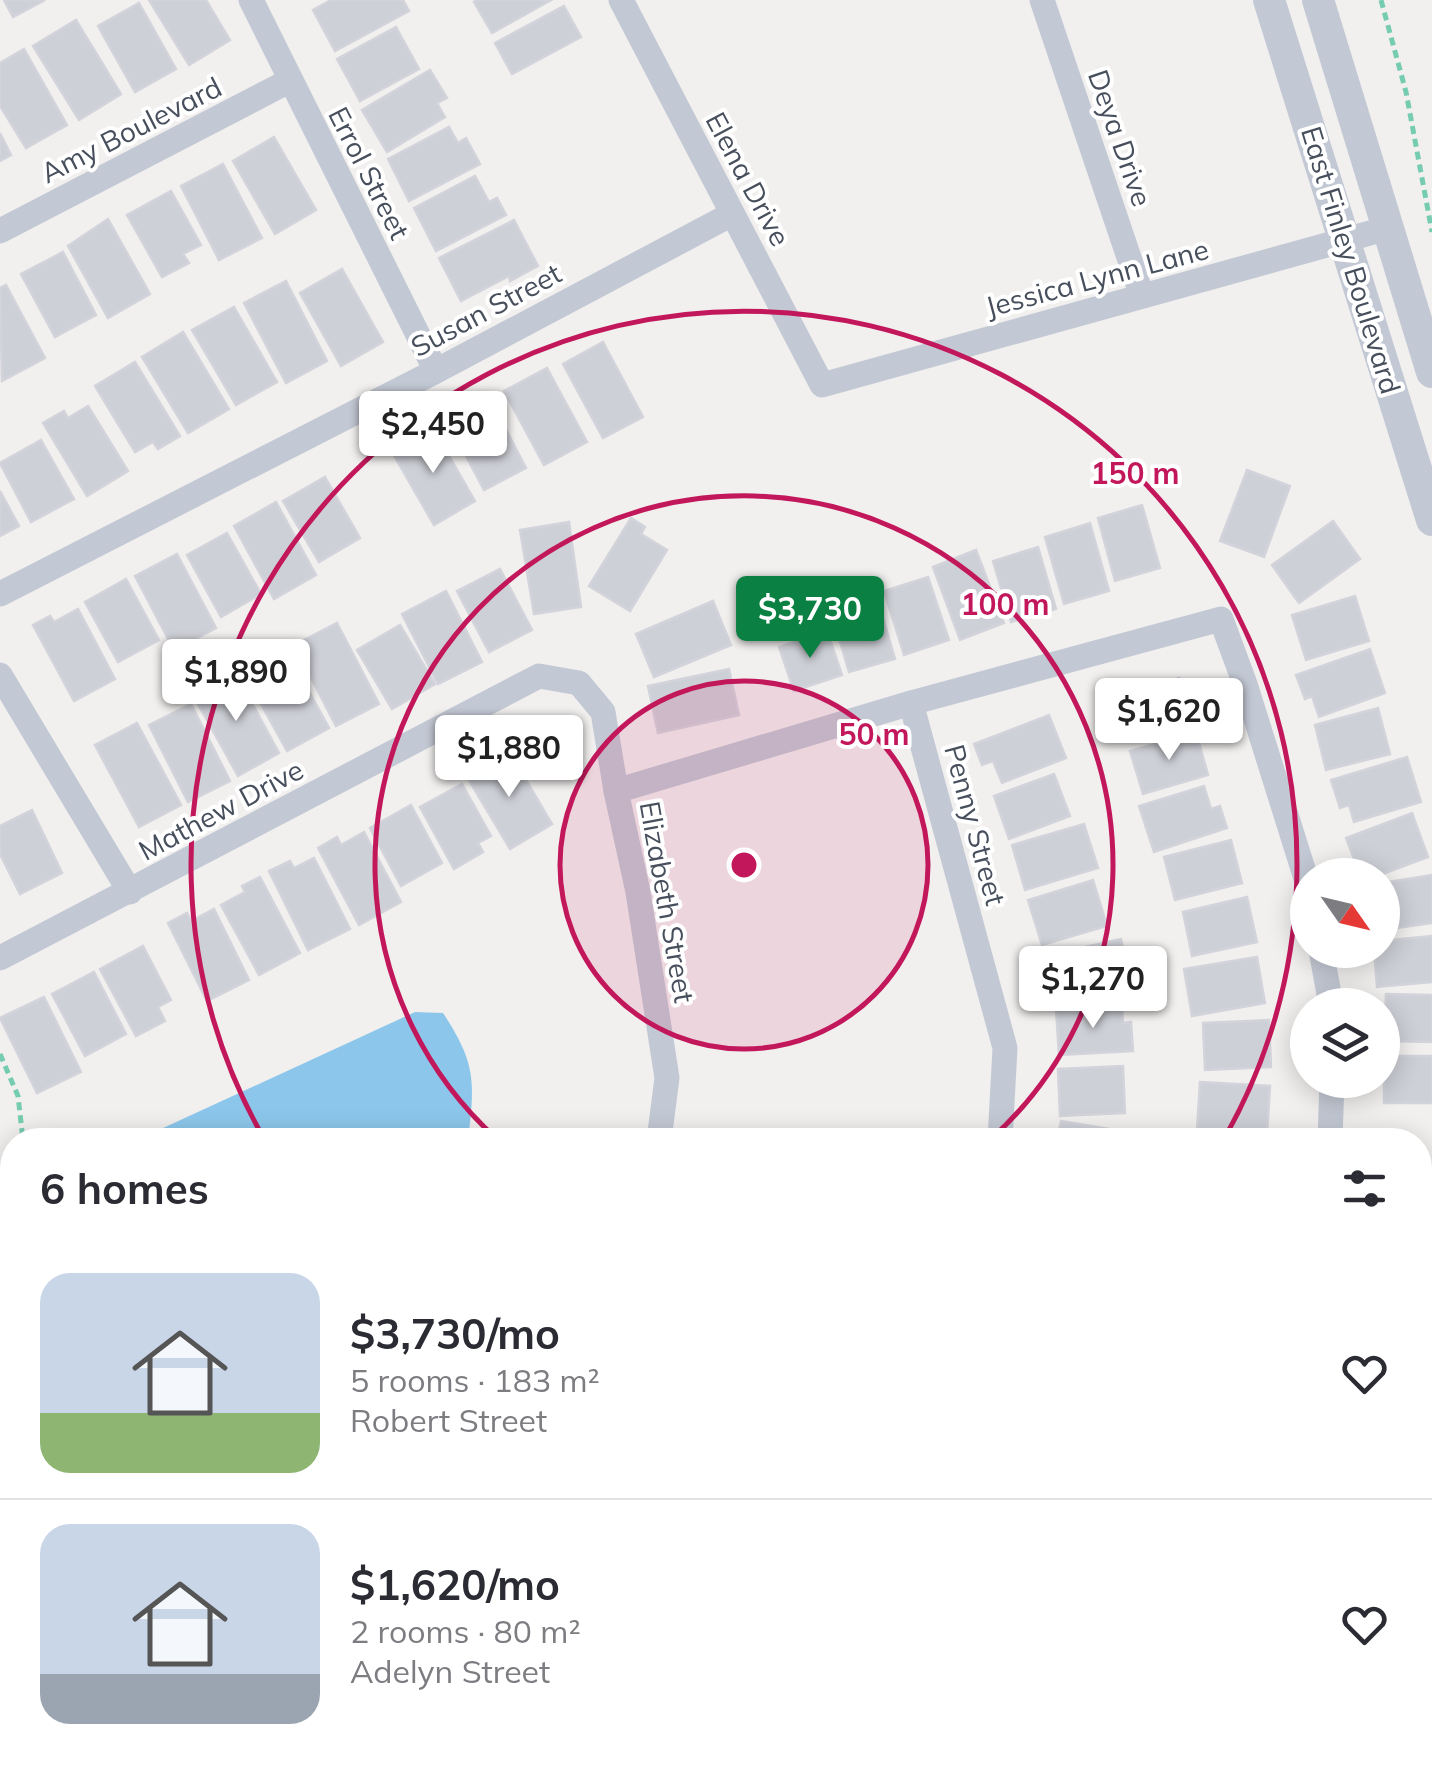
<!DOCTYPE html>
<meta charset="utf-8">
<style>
body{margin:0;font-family:Mulish,sans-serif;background:#f7f7f7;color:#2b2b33;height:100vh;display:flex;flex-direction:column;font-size:38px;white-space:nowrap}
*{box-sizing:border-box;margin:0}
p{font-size:32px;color:#7c7c81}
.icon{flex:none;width:55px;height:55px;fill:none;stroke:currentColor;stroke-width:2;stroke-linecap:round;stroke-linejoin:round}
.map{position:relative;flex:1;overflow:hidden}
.drawer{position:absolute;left:0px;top:1128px;width:1432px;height:642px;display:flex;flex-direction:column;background:#fff;border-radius:40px 40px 0 0;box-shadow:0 5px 25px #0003}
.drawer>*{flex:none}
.needle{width:65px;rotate:124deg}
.tools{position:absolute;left:1290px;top:858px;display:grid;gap:20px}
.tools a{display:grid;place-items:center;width:110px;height:110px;border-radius:50%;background:#fff;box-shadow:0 5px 25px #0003;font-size:50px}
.price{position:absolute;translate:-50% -85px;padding:0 22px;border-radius:10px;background:#fff;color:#222;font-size:32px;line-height:65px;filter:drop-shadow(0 2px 5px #0008)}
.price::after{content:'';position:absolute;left:50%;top:60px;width:30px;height:22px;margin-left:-15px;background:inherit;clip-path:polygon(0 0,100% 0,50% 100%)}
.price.active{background:#0b8043;color:#fff}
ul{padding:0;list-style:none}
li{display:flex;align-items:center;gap:30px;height:250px;padding:0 40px}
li+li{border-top:2px solid #e1e1e2}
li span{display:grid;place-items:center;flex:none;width:280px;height:200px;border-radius:30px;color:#555}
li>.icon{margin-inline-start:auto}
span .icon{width:120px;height:120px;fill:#fffc;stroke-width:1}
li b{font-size:42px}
h2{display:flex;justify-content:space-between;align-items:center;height:120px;padding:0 40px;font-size:42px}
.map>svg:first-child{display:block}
.water{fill:#8cc7eb}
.building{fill:#ced0d7;stroke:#d3d4db;stroke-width:2.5}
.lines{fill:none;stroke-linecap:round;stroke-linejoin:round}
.path{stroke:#76ccb0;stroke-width:5;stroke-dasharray:8 5;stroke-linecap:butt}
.minor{stroke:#c3c9d4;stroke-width:25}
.tertiary{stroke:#c3c9d4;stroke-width:32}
.ring{fill:none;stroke:#c2185b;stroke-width:5}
.labels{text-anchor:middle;stroke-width:8;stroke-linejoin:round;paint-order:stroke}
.street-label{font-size:28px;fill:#474f5d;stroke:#fff}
.centre{fill:#c2185b;stroke:#fff;stroke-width:5}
.ring-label{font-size:30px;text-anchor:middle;font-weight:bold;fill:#c2185b;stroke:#fff;stroke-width:8;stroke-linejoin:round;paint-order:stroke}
</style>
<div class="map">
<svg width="1432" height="1769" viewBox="0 0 1432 1769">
<rect width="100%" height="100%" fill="#f2f0ef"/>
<path class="water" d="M415,1012L443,1013C476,1063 475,1082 468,1140H137Z"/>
<g class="building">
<path d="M4,0H45L13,17Z"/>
<path d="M149,0H206L230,40L189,65Z"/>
<path d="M331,0H403L409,11L335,51L313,10Z"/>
<path d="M477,0H551L492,33L474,2Z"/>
<path d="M139,3L176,69L135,92L98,26Z"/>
<path d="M564,6L581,37L512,74L495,43Z"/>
<path d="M76,20L121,94L79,120L33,46Z"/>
<path d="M396,27L419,69L360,101L337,59Z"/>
<path d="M24,49L67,125L26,148L0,106V63Z"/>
<path d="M430,70L447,98L437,103L445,117L387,152L362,110Z"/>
<path d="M449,127L458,143L466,138L480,164L409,201L388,159Z"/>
<path d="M0,133L11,155L0,161Z"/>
<path d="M274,137L316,210L275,234L233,161Z"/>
<path d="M223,164L262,238L219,260L181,186Z"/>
<path d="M475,176L489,202L497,198L506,215L436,251L414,208Z"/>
<path d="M171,191L201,245L183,254L189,263L162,277L127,215Z"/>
<path d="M108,219L150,294L108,318L68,246Z"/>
<path d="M514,220L538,266L510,281L509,276L461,301L439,258Z"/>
<path d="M63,252L96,315L55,337L21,274Z"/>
<path d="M342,269L383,342L341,366L300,293Z"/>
<path d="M286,281L327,361L286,383L244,303Z"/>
<path d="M6,285L45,358L2,381L0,288Z"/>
<path d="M234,307L277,382L236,405L192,330Z"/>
<path d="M183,332L229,409L188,433L142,357Z"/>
<path d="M603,342L643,417L603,438L563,364Z"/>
<path d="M135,362L180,436L158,449L153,442L135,452L95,386Z"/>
<path d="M547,368L587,442L544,465L504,391Z"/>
<path d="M491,401L526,468L484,490L446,418L464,408L468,414Z"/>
<path d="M88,406L128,471L87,496L43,423L64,411L68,418Z"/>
<path d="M433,428L475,501L434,525L392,452Z"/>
<path d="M41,440L74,499L31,522L0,463Z"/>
<path d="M1247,470L1290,486L1264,557L1220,541Z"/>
<path d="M325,477L360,538L319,562L283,501Z"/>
<path d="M0,491L19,526L0,536Z"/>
<path d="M276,502L316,575L274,599L234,526Z"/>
<path d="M1142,505L1160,568L1115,581L1098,518Z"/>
<path d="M631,518L645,527L641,534L667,550L630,611L589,586Z"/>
<path d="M1333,521L1360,559L1299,603L1272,565Z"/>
<path d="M569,522L581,607L534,614L520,530Z"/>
<path d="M1090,523L1109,591L1064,604L1045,537Z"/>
<path d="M227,533L261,594L221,617L187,555Z"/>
<path d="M1038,547L1056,609L1011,622L993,561Z"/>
<path d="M976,550L1004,623L960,640L933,567Z"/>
<path d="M177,554L216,628L174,650L135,576Z"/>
<path d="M500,569L532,630L489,652L457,591Z"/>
<path d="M928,577L949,640L904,655L884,591Z"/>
<path d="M126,579L159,640L118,662L85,602Z"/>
<path d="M446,591L482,662L438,684L402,614Z"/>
<path d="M1355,596L1369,641L1306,660L1292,615Z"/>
<path d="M877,598L895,659L849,672L831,611Z"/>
<path d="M713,601L731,645L654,677L636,634Z"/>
<path d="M78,609L115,679L74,701L33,625L50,616L54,622Z"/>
<path d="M337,623L379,704L336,726L294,645Z"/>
<path d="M400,625L435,684L392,709L357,650Z"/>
<path d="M827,631L842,675L794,691L779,647Z"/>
<path d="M1370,649L1385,693L1319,717L1312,696L1305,699L1296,675Z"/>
<path d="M288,653L329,728L287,751L246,677Z"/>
<path d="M729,669L739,715L658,733L648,686Z"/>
<path d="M235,672L279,753L238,776L193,695Z"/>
<path d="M1179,678L1192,723L1145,736L1132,692Z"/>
<path d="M191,704L230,781L188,802L149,725Z"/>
<path d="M1378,708L1390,754L1326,770L1315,725Z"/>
<path d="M1049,715L1066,758L1002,783L993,761L982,765L974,744Z"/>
<path d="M137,723L181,805L139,827L95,745Z"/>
<path d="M1196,732L1208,775L1143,794L1130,751Z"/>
<path d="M509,751L552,824L510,849L467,777Z"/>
<path d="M1407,757L1421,802L1354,822L1349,805L1340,808L1331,780Z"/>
<path d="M1054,774L1070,816L1009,839L994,796Z"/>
<path d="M462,784L491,836L478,843L483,852L454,869L420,807Z"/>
<path d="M1204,786L1211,809L1220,806L1227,828L1154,852L1139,806Z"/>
<path d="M411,805L442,863L401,886L370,828Z"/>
<path d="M32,810L62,873L20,894L0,854V826Z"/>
<path d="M1412,813L1428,857L1380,875H1360L1346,838Z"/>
<path d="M1084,824L1098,868L1025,890L1012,845Z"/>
<path d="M364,832L401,902L359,925L318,848L337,837L341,845Z"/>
<path d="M1231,840L1242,883L1175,900L1164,857Z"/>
<path d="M314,858L350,929L308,950L269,871L290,861L294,868Z"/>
<path d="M1432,875V923L1382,930V883Z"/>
<path d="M260,877L300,953L259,975L221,905L245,892L242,886Z"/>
<path d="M1093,880L1107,926L1042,945L1028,900Z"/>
<path d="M1247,897L1257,942L1192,956L1183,912Z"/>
<path d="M214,909L249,980L207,1001L168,923L187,913L191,921Z"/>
<path d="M1432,936V982L1377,987L1374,950H1382V941Z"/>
<path d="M1121,939L1130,985L1055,1001L1045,956Z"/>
<path d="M143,946L171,1000L158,1007L165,1021L136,1036L100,969Z"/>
<path d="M1257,957L1265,1003L1192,1016L1184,969Z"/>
<path d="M94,972L126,1034L85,1056L52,994Z"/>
<path d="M1386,994L1432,995V1042L1384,1041Z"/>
<path d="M44,997L81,1072L37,1093L0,1018Z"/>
<path d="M1122,1006L1123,1023L1131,1022L1133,1051L1059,1055L1056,1009Z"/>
<path d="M1269,1020L1271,1067L1205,1070L1203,1023Z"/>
<rect x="1384" y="1056" width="48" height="47"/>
<path d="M1123,1066L1125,1113L1060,1116L1058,1069Z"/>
<path d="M1200,1082L1270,1086L1267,1134L1197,1130Z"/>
<path d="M1061,1121L1140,1134L1139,1140H1057Z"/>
<path d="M1420,1172L1432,1174V1221L1420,1220Z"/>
<path d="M1420,1316L1432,1318L1427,1366L1420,1365Z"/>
<path d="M9,1705L12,1707V1739L0,1730V1719Z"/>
<path d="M41,1758H68L60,1769Z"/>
<path d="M820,1758H873L865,1769H831L818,1760Z"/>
<path d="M888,1758H943L935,1769H880Z"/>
<path d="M1140,1758H1142L1159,1769H1132Z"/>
<path d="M1163,1758H1213L1210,1763L1217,1768L1180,1769Z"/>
</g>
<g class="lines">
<g class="path">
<path d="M1381,0L1406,92L1432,232"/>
<path d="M0,1054L18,1096L23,1140"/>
<path d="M432,1758L445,1769"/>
</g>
<g class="minor">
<path d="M251,0L436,371"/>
<path d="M621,0L822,385L1388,228"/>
<path d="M1042,0L1142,296"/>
<path d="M0,231L289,81"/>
<path d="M0,594L436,371L732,214"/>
<path d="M0,675L130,892"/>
<path d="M911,703L1005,1048L1000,1140"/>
<path d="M616,791L911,703L1221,619L1245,684L1308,885"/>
<path d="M1321,950L1331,1005"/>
<path d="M0,958L539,676L579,683L603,712L616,791L638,892L667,1078L659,1140"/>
<path d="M1330,1140L1332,1080"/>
<path d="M1420,1265L1432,1267"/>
<path d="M0,1587L12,1573"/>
<path d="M726,1758L742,1769"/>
<path d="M1062,1769L1070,1758"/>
</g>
<g class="tertiary">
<path d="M1269,0L1432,520"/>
<path d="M1318,0L1432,372"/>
<path d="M0,1218L12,1246"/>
<path d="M0,1397L12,1421"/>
<path d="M1420,1639L1432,1615"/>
<path d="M1420,1718L1432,1699"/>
<path d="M244,1758L254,1769"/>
<path d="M342,1758L353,1769"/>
<path d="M1337,1769L1345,1758"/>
<path d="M1388,1769L1395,1758"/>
</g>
</g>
<circle cx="744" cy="865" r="184" fill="#c2185b" fill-opacity=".12"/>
<g class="ring">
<circle cx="744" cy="865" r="184"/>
<path d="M497 1139A369 369 0 1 1 991 1139"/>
<path d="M263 1137A553 553 0 1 1 1225 1137"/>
</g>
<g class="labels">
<g class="street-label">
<text transform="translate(131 130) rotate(-27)" y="10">Amy Boulevard</text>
<text transform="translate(1120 138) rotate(71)" y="10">Deya Drive</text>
<text transform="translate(369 173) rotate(63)" y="10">Errol Street</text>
<text transform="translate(748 179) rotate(62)" y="10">Elena Drive</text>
<text transform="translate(1351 260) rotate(73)" y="10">East Finley Boulevard</text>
<text transform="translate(1097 278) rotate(-15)" y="10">Jessica Lynn Lane</text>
<text transform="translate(486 310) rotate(-28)" y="10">Susan Street</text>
<text transform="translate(221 810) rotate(-28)" y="10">Mathew Drive</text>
<text transform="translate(975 825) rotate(75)" y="10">Penny Street</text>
<text transform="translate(667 902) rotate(80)" y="10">Elizabeth Street</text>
</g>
</g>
<circle cx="744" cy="865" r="15" class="centre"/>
<g class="ring-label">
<text x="1135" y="484">150 m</text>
<text x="1005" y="615">100 m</text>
<text x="874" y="745">50 m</text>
</g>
</svg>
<div class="tools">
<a><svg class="needle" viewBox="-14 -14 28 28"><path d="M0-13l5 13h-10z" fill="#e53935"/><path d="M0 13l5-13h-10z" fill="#7c7c81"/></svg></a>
<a><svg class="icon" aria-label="layers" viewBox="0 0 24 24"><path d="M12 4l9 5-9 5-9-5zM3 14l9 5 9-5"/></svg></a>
</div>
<b class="price" style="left:433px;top:476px">$2,450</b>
<b class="price active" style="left:810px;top:661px">$3,730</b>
<b class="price" style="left:236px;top:724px">$1,890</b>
<b class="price" style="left:1169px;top:763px">$1,620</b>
<b class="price" style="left:509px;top:800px">$1,880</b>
<b class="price" style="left:1093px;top:1031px">$1,270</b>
<section class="drawer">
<h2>6 homes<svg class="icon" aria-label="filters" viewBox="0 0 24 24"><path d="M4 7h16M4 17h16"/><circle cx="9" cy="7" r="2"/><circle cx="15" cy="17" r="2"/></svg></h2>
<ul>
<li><span style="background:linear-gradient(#c9d6e8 70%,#8fb573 0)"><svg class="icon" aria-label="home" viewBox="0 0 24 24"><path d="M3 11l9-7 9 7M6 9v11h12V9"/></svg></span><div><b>$3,730/mo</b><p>5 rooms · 183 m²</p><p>Robert Street</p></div><svg class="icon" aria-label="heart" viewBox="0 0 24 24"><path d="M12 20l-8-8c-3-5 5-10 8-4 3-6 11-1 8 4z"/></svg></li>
<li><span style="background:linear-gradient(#c9d6e8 75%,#9aa5b1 0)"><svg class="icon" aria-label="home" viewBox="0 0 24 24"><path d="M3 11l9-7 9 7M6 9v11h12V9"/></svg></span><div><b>$1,620/mo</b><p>2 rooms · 80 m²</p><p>Adelyn Street</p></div><svg class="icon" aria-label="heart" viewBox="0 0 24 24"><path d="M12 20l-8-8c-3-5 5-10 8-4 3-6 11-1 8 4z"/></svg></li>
</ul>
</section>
</div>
